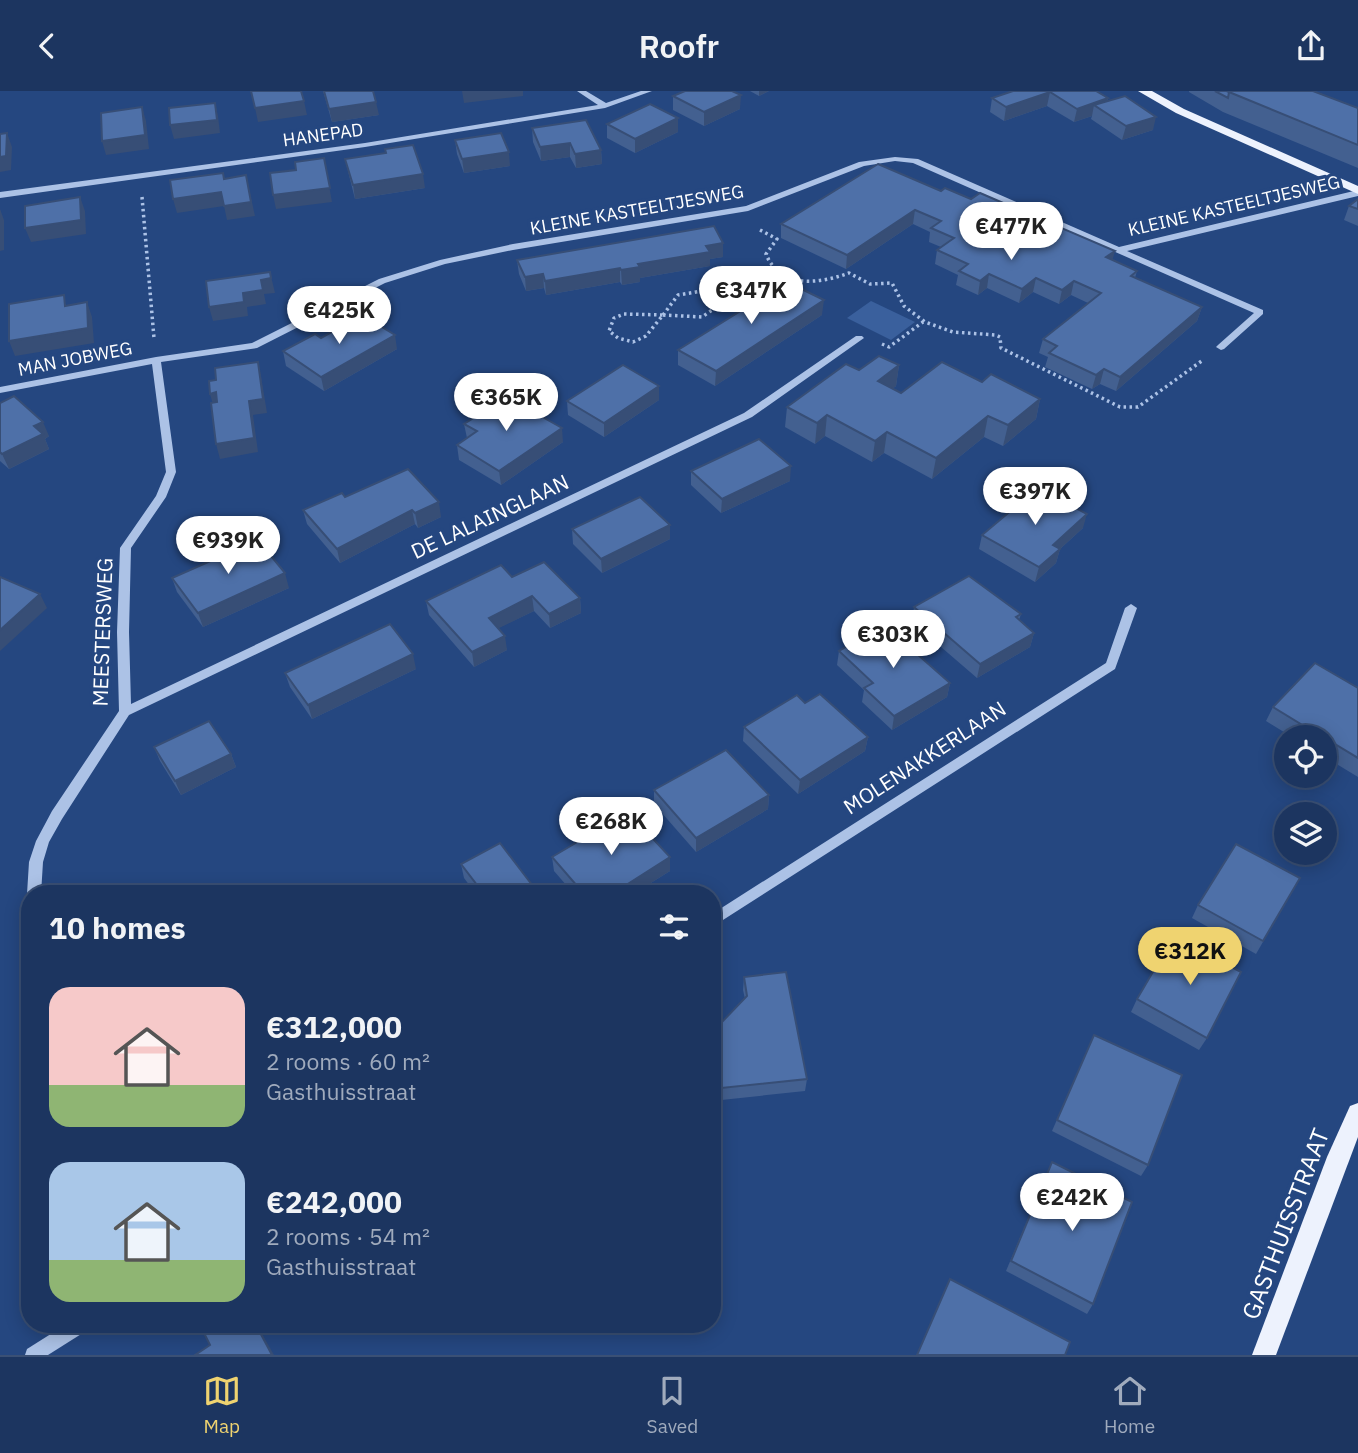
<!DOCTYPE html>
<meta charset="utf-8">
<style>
body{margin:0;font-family:"IBM Plex Sans",sans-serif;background:#253d66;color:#f1f3f6;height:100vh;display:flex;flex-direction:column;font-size:26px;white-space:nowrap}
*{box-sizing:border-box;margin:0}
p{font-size:23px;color:#a0abbd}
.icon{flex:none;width:38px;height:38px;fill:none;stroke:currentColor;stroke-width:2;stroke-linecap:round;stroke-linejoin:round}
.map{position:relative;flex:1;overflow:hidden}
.drawer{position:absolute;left:21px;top:794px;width:700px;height:448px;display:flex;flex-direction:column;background:#1c3560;border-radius:28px;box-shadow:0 4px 18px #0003,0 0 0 2px #3a5075}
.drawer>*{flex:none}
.tools{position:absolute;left:1274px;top:634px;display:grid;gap:14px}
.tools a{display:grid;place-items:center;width:63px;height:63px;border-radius:50%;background:#1c3560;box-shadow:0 4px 18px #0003,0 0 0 2px #3a5075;font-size:35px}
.price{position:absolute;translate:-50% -60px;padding:0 16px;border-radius:24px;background:#fff;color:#222;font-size:23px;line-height:46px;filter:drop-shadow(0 2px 4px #0008)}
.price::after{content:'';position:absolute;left:50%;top:42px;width:21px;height:16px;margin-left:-10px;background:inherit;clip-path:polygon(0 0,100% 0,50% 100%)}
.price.selected{background:#efd370;color:#111}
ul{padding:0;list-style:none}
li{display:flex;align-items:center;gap:21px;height:175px;padding:0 28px}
li span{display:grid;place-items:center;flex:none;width:196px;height:140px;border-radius:21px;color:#555}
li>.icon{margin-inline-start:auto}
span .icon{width:84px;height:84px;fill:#fffc;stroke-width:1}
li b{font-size:30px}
h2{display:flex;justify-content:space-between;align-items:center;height:84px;padding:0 28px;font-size:30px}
header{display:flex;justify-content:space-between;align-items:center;height:91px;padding:0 28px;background:#1c3560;font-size:32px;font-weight:600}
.menu{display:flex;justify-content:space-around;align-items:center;height:98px;border-top:2px solid #3a5075;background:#1c3560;font-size:19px;color:#a0abbd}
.menu a{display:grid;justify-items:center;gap:4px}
.menu .selected{color:#efd370}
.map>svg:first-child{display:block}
.green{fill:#3a609d}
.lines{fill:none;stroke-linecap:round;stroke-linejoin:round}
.path{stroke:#acc2e6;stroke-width:3.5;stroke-dasharray:2.5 3.5;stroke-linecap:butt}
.minor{fill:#acc2e6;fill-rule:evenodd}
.major{fill:#edf2fd;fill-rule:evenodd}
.wall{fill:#436090}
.shaded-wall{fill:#374e76}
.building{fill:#4e70a8;stroke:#374e76;stroke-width:2}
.labels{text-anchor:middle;stroke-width:7;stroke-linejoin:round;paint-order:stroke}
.far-street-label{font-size:18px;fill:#fff;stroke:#254780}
.street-label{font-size:21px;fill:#fff;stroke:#254780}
.near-street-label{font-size:24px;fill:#fff;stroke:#254780}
</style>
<header><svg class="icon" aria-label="back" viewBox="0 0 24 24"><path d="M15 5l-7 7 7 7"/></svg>Roofr<svg class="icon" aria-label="share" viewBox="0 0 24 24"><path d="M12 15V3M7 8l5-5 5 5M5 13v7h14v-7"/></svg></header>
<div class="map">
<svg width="1358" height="1264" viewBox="0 0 1358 1264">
<rect width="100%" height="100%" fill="#254780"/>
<path class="green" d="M871,210L915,231L891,249L847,227Z"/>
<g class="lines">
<g class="path">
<path d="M142,106L154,247"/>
<path d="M760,139L777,148L766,163C780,198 819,193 849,182L870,193L892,192L904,215L925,231L953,241L996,244L1000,246L1001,257L1120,316H1138L1203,269"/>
<path d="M751,192L778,182"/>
<path d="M624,223L663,224L646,245L633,251L618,247L609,240L614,227Z"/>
<path d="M663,224L702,226L751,192"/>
<path d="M663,224L678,204L751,192"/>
<path d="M882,253L889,256L923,231"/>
</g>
<g class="minor">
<path d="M577,0H586L606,12L641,0H652L605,17L365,56L0,107V101L365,52L598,14Z"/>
<path d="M895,66L918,68L1119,156L1358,99V105L1127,160L1263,219V223L1224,258L1221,259L1216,256L1218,254L1254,222L913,72L895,70L864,75L748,120L513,159L445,173L385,192L257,257L161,271L176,381L166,406L131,457L129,541L131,613L744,322L856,245H862L864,247L752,326L129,624L62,728L49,751L43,771L41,803H30L29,807L27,803L29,771L36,750L52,720L119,620L117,541L120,457L156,405L166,381L152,273L0,302V296L156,266L252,252L379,188L440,169L513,153L746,115L859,71Z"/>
<path d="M1131,513L1137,517L1115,578L712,836V823L1106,572L1125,517Z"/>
<path d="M30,851V886L25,884C21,876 21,861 25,853Z"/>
<path d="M65,1234H88L86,1240L48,1264H25L27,1258Z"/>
</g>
<g class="major">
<path d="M1138,0H1152L1184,18L1358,95V103L1176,22Z"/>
<path d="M1358,1012V1046L1276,1264H1252L1327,1066L1350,1015Z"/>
</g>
</g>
<g class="wall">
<path d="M323,0L379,24L332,31Z"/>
<path d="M750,0H769L759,5Z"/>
<path d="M1013,0H1096L1108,7L1107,11L1153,39L1122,49L1091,28L1092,25L1074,31L1047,15L1004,30L990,21L992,7Z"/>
<path d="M1189,0H1313L1358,17V77L1223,21L1189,1Z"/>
<path d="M673,5L740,18L704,35L673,19Z"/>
<path d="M678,27V41L635,62L607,47V33Z"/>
<path d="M532,37L601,59L602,73L576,77L570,66L541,70L533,51Z"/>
<path d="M455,49L510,75L464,82L457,63Z"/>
<path d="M345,68L425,97L355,108Z"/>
<path d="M941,100L1137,180L1135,187L1202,216L1197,230L1116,300L1100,293L1092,298L1045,276L1048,266L1039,262L1043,248L1088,212L1071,204L1059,213L1033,201L1019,212L987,197L978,204L956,194L958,184L935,173L937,159L941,156L929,151L930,141L913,133L846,178L781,147V133Z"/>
<path d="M1358,108V135L1344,129L1349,115Z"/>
<path d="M723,166L710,168V175L640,187V191L622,194L620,191L546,204L544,197L526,200L519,183L517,169Z"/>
<path d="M822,224L715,295L678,274V259Z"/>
<path d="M321,247L397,258L324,300L286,275L283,260Z"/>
<path d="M899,274L896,295L892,298L901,302L982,291L1040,308L1036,328L1003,355L984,346L932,388L884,362L872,371L825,345L815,353L785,336L787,316L859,279Z"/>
<path d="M659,309L604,346L568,324L567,310Z"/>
<path d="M0,312L49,345L45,348L49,358L9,378L0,370Z"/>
<path d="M464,333L563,351L501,394L459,369L457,354L467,347Z"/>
<path d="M408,378L441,426L418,437L415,433L340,472L307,433L303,419L345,406Z"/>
<path d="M691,380L790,390L721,422L691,394Z"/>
<path d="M670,434V448L602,482L573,453L572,438Z"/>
<path d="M1083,437L1060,458L1056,472L1035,491L979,458L982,444Z"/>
<path d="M512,486L580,507L581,522L550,537L534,520L498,537L507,559L474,576L429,524L426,510Z"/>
<path d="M172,487L289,497L203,536L177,501Z"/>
<path d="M914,516L1021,523L1019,529L1034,542L1030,556L977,587L912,531Z"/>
<path d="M839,560L950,592L947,606L892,639L862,611L864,599L837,574Z"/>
<path d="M416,578L312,628L290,596L285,582Z"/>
<path d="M1358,597V686L1325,666V646H1292L1266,630L1273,616Z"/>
<path d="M805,612L868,646L865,660L798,703L743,650L744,636Z"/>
<path d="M154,656L231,663L236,676L181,704L160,670Z"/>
<path d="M654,699L769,704L768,718L696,761L654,713Z"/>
<path d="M552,766H670V780L633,803H574L554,780Z"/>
<path d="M461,773L539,803H476L464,787Z"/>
<path d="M1300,787L1256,863L1192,827L1198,814Z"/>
<path d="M744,886L807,988L805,1000L712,1010V927L721,932L745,908L743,899Z"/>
<path d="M1137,908L1207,947L1199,959L1131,921Z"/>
<path d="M1094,944L1148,1074L1141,1085L1052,1040Z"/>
<path d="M1052,1071L1093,1213L1087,1223L1006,1180Z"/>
</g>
<g class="shaded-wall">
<path d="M462,0H523V5L464,12Z"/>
<path d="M759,0H769L759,5Z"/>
<path d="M1050,1L1047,15L1004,30L1006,16Z"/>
<path d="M741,4L740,18L704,35V21Z"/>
<path d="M1108,7L1105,20L1094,14L1092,25L1074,31L1077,18Z"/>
<path d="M304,10L307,24L258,31L255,17Z"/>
<path d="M376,11L379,24L332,31L329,18Z"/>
<path d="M215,12L218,25L220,42L174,48L170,34Z"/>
<path d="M142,16L146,30L149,58L106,64L102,50Z"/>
<path d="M1156,26L1153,39L1122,49L1126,35Z"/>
<path d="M678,27V41L635,62V48Z"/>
<path d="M7,42L12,56L11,79L0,81V66Z"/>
<path d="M570,52V66L541,70L540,56Z"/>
<path d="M601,59L602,73L576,77L575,63Z"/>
<path d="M509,61L510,75L464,82L462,68Z"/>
<path d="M324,67L332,111L276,118L273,104Z"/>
<path d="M423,83L425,97L355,108L353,94Z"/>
<path d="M246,84L255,125L227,129L224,115L177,122L173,108Z"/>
<path d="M80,106L85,120L86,143L31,151L25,137Z"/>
<path d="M0,118L4,129V159L0,160Z"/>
<path d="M915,119L913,133L846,178L847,164Z"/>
<path d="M723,152V166L710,168V175L640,187V191L622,194L621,179L638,173L706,155Z"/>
<path d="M1115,160L1111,174L1106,166Z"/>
<path d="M620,177V191L546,204L545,190Z"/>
<path d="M270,181L275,202L264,203L266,213L247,216L248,225L213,230L209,216L261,189Z"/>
<path d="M543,183L544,197L526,200L525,186Z"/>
<path d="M989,183L987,197L978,204L980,190Z"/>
<path d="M1036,187L1033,201L1019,212L1022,198Z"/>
<path d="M1074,190L1071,204L1059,213L1062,199Z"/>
<path d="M824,209L822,224L715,295L716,280Z"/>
<path d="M87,211L92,226L94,252L15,265L9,250Z"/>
<path d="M1202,216L1197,230L1116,300L1120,286Z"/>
<path d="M395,244L397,258L324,300L321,286Z"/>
<path d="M258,271L261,285L267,322L253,324L258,361L220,368L216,353L249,310Z"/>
<path d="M899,274L896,295L875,311L878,290Z"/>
<path d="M1104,278L1100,293L1092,298L1096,284Z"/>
<path d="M659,295V309L604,346V332Z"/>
<path d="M216,301L221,316L214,317L210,303Z"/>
<path d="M1040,308L1036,328L1003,355L1008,334Z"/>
<path d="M827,324L825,345L815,353L817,332Z"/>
<path d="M988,325L984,346L932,388L936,367Z"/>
<path d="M43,331L49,345L45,348L49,358L9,378L2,363L34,335Z"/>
<path d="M562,337L563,351L501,394L499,380Z"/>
<path d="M887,341L884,362L872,371L875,350Z"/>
<path d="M791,375L790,390L721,422L722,408Z"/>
<path d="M439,411L441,426L418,437L415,422Z"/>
<path d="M412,419L415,433L340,472L337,458Z"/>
<path d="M1087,423L1083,437L1060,458L1056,472L1035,491L1039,476L1053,454Z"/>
<path d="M670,434V448L602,482L601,468Z"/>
<path d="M285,482L289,497L203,536L198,522Z"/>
<path d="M40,503L47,517L0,560V539Z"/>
<path d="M532,505L534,520L491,541L489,527Z"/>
<path d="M580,507L581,522L550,537L549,523Z"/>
<path d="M1034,542L1030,556L977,587L980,573Z"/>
<path d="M505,545L507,559L474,576L472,561Z"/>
<path d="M413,563L416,578L312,628L308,614Z"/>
<path d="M950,592L947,606L892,639L894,625Z"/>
<path d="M868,646L865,660L798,703L800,689Z"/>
<path d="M231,663L236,676L181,704L175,690Z"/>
<path d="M769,704L768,718L696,761V747Z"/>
<path d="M670,766V780L633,803H612Z"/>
<path d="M256,1234H257L274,1264H272Z"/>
</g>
<g class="building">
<path d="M251,0H301L304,10L255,17Z"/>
<path d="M324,0H373L376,11L329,18Z"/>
<path d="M685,0H732L741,4L704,21L673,5Z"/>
<path d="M1013,0H1096L1108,7L1077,18L1050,1L1006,16L992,7Z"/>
<path d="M1215,0H1232L1229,1L1228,7Z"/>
<path d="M1232,0H1313L1358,17V54L1229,1Z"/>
<path d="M1125,5L1156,26L1126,35L1094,14Z"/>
<path d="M215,12L217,29L170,34L169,17Z"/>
<path d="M650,13L678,27L635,48L607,33Z"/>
<path d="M142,16L145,44L102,50L101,22Z"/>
<path d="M586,29L601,59L575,63L570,52L540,56L532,37Z"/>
<path d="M7,42L6,65L0,66V43Z"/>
<path d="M501,42L509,61L462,68L455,49Z"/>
<path d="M413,54L423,83L353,94L345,68L386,62L385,58Z"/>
<path d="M324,67L330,97L273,104L270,82L296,79L295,71Z"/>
<path d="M878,73L941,100L945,97L971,108L980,102L1115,160L1106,166L1137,180L1131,185L1202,216L1120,286L1104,278L1096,284L1049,262L1057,255L1043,248L1101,202L1074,190L1062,199L1036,187L1022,198L989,183L980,190L959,180L968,173L937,159L954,147L931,137L941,130L915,119L847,164L781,133Z"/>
<path d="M223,82L224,88L246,84L251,111L224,115L221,101L173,108L170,89Z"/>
<path d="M80,106L81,129L25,137V115Z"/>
<path d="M1358,108V118L1349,115Z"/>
<path d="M714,135L723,152L706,155L710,161L638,173L640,176L621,179L620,177L545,190L543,183L525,186L517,169Z"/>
<path d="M270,181L271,187L261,189L263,199L243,202L244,211L209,216L206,190Z"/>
<path d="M787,191L824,209L716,280L678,259Z"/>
<path d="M64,204L65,215L87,211L88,237L9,250V213Z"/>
<path d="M362,224L395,244L321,286L283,260L315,243L321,247Z"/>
<path d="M879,265L899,274L878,290L901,302L942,271L982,291L991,283L1040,308L1008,334L988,325L936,367L887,341L875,350L827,324L817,332L787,316L846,273L859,279Z"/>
<path d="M258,271L263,308L249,310L254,347L216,353L211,312L217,311L216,301L210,303L209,290L216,289L215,277Z"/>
<path d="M623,274L659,295L604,332L567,310Z"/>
<path d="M14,305L43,331L34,335L43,343L2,363L0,361V312Z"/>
<path d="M507,306L562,337L499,380L457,354L477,340L464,333Z"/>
<path d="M759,348L791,375L722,408L691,380Z"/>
<path d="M408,378L439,411L415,422L412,419L337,458L303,419L342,402L345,406Z"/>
<path d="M1038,397L1087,423L1053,454L1060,458L1039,476L982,444Z"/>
<path d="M640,406L670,434L601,468L572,438Z"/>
<path d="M258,449L285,482L198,522L172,487Z"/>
<path d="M544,471L580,507L549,523L532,505L489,527L505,545L472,561L426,510L501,474L512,486Z"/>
<path d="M969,485L1021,523L1016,526L1034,542L980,573L914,516Z"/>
<path d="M0,486L40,503L0,539Z"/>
<path d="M390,533L413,563L308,614L285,582Z"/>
<path d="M884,534L950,592L894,625L864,597L873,592L839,560Z"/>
<path d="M1315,572L1358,597V667L1325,647V646H1322L1273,616Z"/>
<path d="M820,603L868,646L800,689L744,636L797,604L805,612Z"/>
<path d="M209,630L231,663L175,690L154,656Z"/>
<path d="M726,659L769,704L696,747L654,699Z"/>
<path d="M628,721L670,766L612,803H584L552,766Z"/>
<path d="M500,752L539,803H484L461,773Z"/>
<path d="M1236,753L1300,787L1263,850L1198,814Z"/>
<path d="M1174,845L1241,881L1207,947L1137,908Z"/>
<path d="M786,881L807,988L712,998V927L721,932L747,905L744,886Z"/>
<path d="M1094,944L1182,984L1148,1074L1057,1029Z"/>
<path d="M1052,1071L1132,1111L1093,1213L1011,1170Z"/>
<path d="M950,1188L1070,1251L1065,1264H917Z"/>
<path d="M214,1234H256L272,1264H195L210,1254L203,1240Z"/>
</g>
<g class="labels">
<g class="far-street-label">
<text transform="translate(323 44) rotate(-8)" y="6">HANEPAD</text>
<text transform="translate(1234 115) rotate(-13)" y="6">KLEINE KASTEELTJESWEG</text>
<text transform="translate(637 119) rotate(-10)" y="6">KLEINE KASTEELTJESWEG</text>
<text transform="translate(75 268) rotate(-11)" y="6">MAN JOBWEG</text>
</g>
<g class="street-label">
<text transform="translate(490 426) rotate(-25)" y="7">DE LALAINGLAAN</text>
<text transform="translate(103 541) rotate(-88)" y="7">MEESTERSWEG</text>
<text transform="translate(925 667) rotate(-33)" y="7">MOLENAKKERLAAN</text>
</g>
<g class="near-street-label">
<text transform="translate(1286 1133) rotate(-69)" y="8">GASTHUISSTRAAT</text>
</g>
</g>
</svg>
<div class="tools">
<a><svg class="icon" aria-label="locate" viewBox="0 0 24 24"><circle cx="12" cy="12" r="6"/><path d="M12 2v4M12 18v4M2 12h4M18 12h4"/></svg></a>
<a><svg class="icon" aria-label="layers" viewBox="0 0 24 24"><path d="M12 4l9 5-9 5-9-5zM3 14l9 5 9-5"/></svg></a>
</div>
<b class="price" style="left:1011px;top:171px">€477K</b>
<b class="price" style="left:751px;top:235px">€347K</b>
<b class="price" style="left:339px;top:255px">€425K</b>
<b class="price" style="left:506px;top:342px">€365K</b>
<b class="price" style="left:1035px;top:436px">€397K</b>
<b class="price" style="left:228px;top:485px">€939K</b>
<b class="price" style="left:893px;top:579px">€303K</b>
<b class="price" style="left:611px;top:766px">€268K</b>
<b class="price selected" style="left:1190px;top:896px">€312K</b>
<b class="price" style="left:1072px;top:1142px">€242K</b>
<section class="drawer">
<h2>10 homes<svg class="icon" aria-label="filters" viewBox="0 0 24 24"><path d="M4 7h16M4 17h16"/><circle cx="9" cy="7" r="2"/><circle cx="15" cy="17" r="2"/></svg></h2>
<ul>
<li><span style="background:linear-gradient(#f6c9c9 70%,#8fb573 0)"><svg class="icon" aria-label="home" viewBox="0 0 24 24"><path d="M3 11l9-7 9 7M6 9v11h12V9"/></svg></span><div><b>€312,000</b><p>2 rooms · 60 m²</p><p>Gasthuisstraat</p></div></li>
<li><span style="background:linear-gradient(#a9c7e8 70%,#8fb573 0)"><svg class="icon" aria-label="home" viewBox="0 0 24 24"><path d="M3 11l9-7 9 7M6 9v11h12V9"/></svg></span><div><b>€242,000</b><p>2 rooms · 54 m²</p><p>Gasthuisstraat</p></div></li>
</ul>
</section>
</div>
<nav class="menu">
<a class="selected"><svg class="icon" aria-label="map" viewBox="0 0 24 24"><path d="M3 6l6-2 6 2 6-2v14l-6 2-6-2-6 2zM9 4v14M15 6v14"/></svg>Map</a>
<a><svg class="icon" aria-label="saved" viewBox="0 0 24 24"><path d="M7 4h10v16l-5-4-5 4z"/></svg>Saved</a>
<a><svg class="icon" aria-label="home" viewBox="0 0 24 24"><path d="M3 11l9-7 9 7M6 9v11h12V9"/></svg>Home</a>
</nav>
